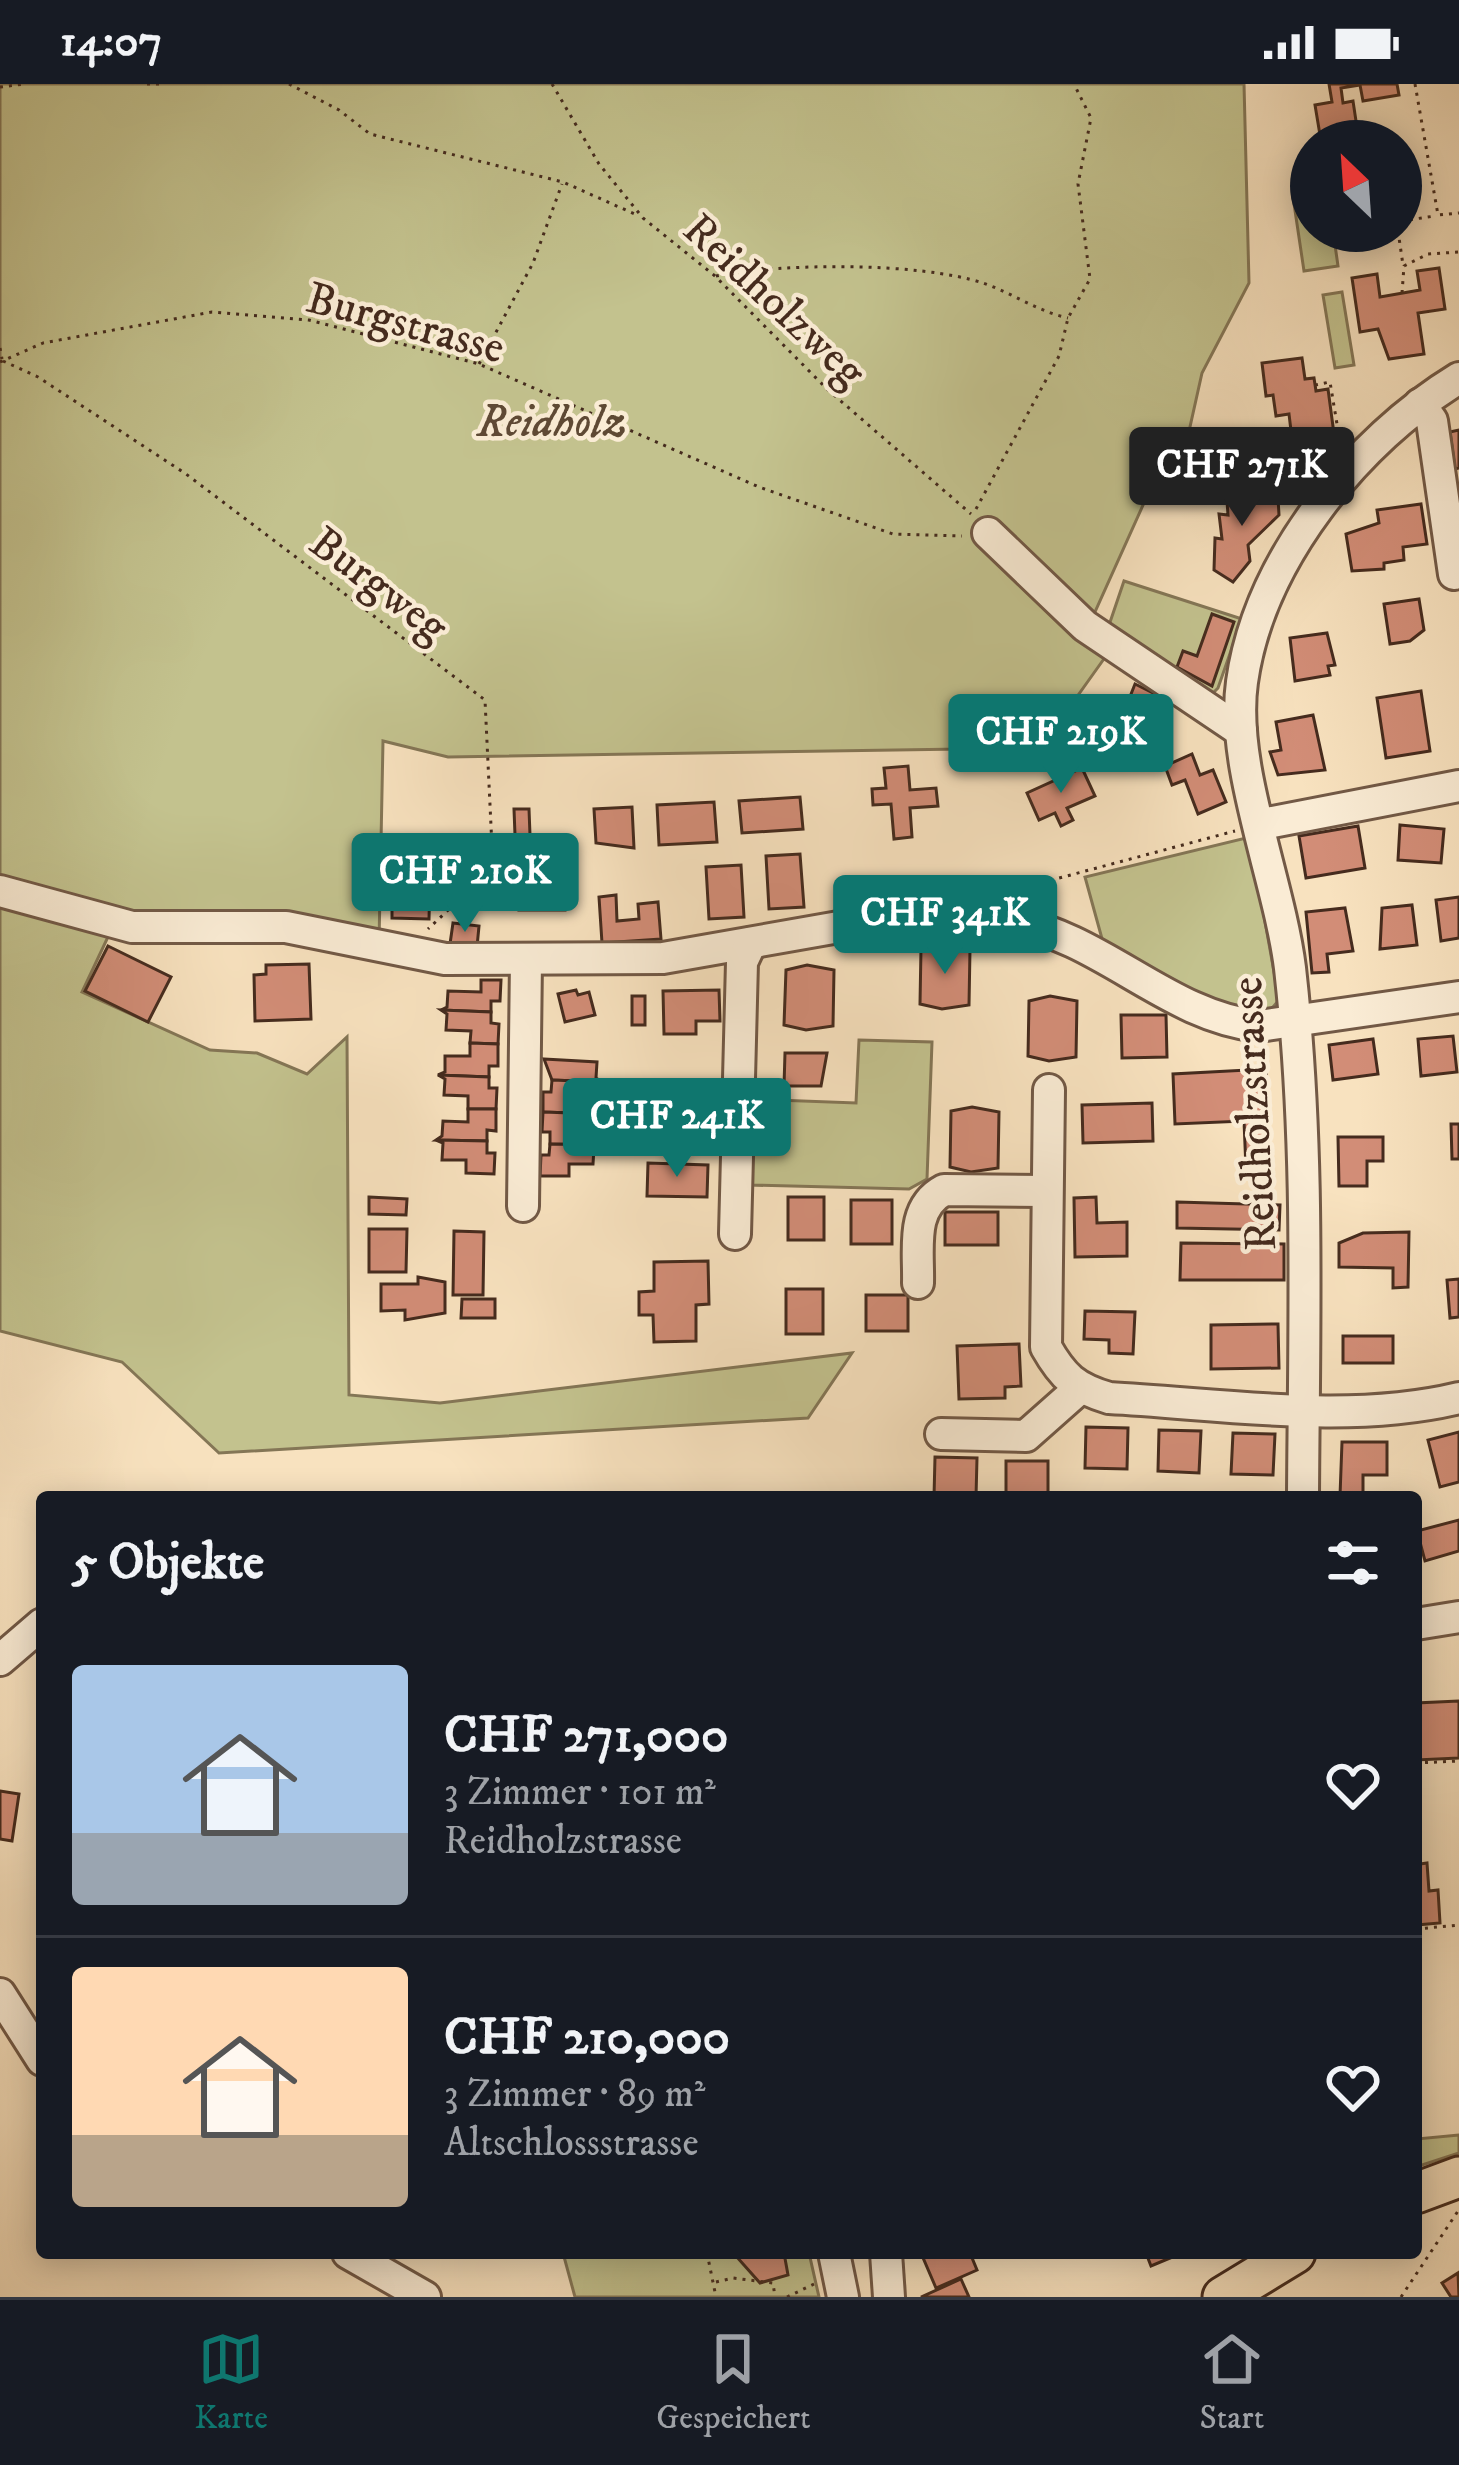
<!DOCTYPE html>
<html lang="de">
<meta charset="utf-8">
<style>
body{margin:0;font-family:"IM FELL DW Pica",serif;background:#20242c;color:#f1f3f6;height:100vh;display:flex;flex-direction:column;font-size:45px;white-space:nowrap}
*{box-sizing:border-box;margin:0}
p{font-size:39px;color:#9ea1a6}
.icon{flex:none;width:66px;height:66px;fill:none;stroke:currentColor;stroke-width:2;stroke-linecap:round;stroke-linejoin:round}
.map{position:relative;flex:1;overflow:hidden}
.details{position:absolute;left:36px;top:1407px;width:1386px;height:768px;display:flex;flex-direction:column;background:#171b24;border-radius:12px;box-shadow:0 6px 30px #0003}
.details>*{flex:none}
.needle{width:78px;rotate:335deg}
.tools{position:absolute;left:1290px;top:36px;display:grid;gap:24px}
.tools a{display:grid;place-items:center;width:132px;height:132px;border-radius:50%;background:#171b24;box-shadow:0 6px 30px #0003;font-size:60px}
.price{position:absolute;translate:-50% -102px;padding:0 27px;border-radius:12px;background:#0f766e;color:#fff;font-size:39px;line-height:78px;filter:drop-shadow(0 3px 6px #0008)}
.price::after{content:'';position:absolute;left:50%;top:72px;width:36px;height:27px;margin-left:-18px;background:inherit;clip-path:polygon(0 0,100% 0,50% 100%)}
.price.selected{background:#222;color:#fff}
ul{padding:0;list-style:none}
li{display:flex;align-items:center;gap:36px;height:300px;padding:0 36px}
li+li{border-top:3px solid #363941}
li span{display:grid;place-items:center;flex:none;width:336px;height:240px;border-radius:12px;color:#555}
li>.icon{margin-inline-start:auto}
span .icon{width:144px;height:144px;fill:#fffc;stroke-width:1}
li b{font-size:51px}
h2{display:flex;justify-content:space-between;align-items:center;height:144px;padding:0 36px;font-size:51px}
.status{display:flex;justify-content:space-between;align-items:center;height:84px;padding:0 60px;background:#171b24;direction:ltr}
.status svg{height:33px;fill:currentColor}
.dock{display:flex;justify-content:space-around;align-items:center;height:168px;border-top:3px solid #363941;background:#171b24;font-size:33px;color:#9ea1a6}
.dock a{display:grid;justify-items:center;gap:6px}
.dock .selected{color:#0f766e}
.map>svg:first-child{display:block}
.green{fill:#c3c28e;stroke:#847656;stroke-width:3}
.building{fill:#d28d77;stroke:#452b1e;stroke-width:3}
.lines{fill:none;stroke-linecap:round;stroke-linejoin:round}
.minor-casing{stroke:#725946;stroke-width:36}
.major-casing{stroke:#452b1e;stroke-width:45}
.path{stroke:#452b1e;stroke-width:3;stroke-dasharray:3 6;stroke-linecap:butt}
.minor{stroke:#faecd5;stroke-width:30}
.major{stroke:#f8e2bf;stroke-width:39}
.labels{text-anchor:middle;stroke-width:9;stroke-linejoin:round;paint-order:stroke}
.street-label{font-size:45px;fill:#452b1e;stroke:#faecd5}
.park-label{font-size:45px;font-style:italic;fill:#5e4934;stroke:#faecd5}
</style>
<div class="status"><b>14:07</b><svg viewBox="0 0 49 12"><path d="M0 12V9h3v3zM5 12V6h3v6zM10 12V3h3v9zM15 12V0h3v12zM26 1h20v11H26zM47 4h2v5h-2z"/></svg></div>
<div class="map">
<svg width="1459" height="2213" viewBox="0 0 1459 2213">
<rect width="100%" height="100%" fill="#f8e2bf"/>
<filter id="stains"><feTurbulence type="fractalNoise" baseFrequency=".00167" numOctaves="4"/><feColorMatrix values="0 0 0 0 .2 0 0 0 0 .09 0 0 0 0 .02 0 0 0 .5 -.17"/></filter>
<radialGradient id="worn" r=".72"><stop offset=".6" stop-color="#630" stop-opacity="0"/><stop offset="1" stop-color="#630" stop-opacity=".3"/></radialGradient>
<g class="green">
<path d="M0,0H1244L1249,199L1202,289L1177,401L1148,410L1086,548L1111,565L1071,621L962,665L448,673L383,657L379,859L114,840L82,908L210,966L257,969L307,990L347,953L349,1311L440,1319L852,1269L808,1334L219,1369L122,1278L0,1247Z"/>
<path d="M1311,110V147H1333L1338,182L1304,187L1293,113Z"/>
<path d="M1342,208L1354,281L1335,284L1323,211Z"/>
<path d="M1124,497L1242,535L1218,604L1210,612L1107,547Z"/>
<path d="M1250,753L1279,916L1267,930L1222,929L1104,862L1085,793Z"/>
<path d="M859,956L932,958L927,1095L909,1105L749,1101L752,1015L856,1019Z"/>
<path d="M1459,2051V2069L1416,2083V2055Z"/>
<path d="M563,2169H809L819,2213H575Z"/>
</g>
<g class="building">
<path d="M1329,0H1397L1399,11L1363,17L1360,1L1341,4L1343,19L1353,17L1359,57H1321L1315,21L1332,18Z"/>
<path d="M1439,184L1445,225L1418,229L1424,270L1389,275L1378,245L1360,248L1352,194L1377,190L1380,213L1420,206L1417,187Z"/>
<path d="M1302,274L1305,295L1314,294L1316,307L1328,305L1334,350L1292,355L1289,330L1276,332L1273,311L1266,312L1262,279Z"/>
<path d="M1459,346V384L1455,385L1450,348Z"/>
<path d="M1226,403L1278,414L1279,431L1248,461L1250,477L1233,498L1214,486L1215,454L1222,455L1219,430L1228,431Z"/>
<path d="M1421,420L1427,460L1403,463L1404,476L1384,479V485L1352,487L1346,450L1379,439L1377,426Z"/>
<path d="M1419,515L1424,546L1410,557L1390,560L1384,520Z"/>
<path d="M1212,530L1234,538L1212,602L1177,583L1183,567L1197,572Z"/>
<path d="M1327,549L1335,581L1328,582L1330,591L1295,597L1290,554Z"/>
<path d="M1135,600L1165,615L1169,630L1164,641L1133,656L1118,643Z"/>
<path d="M1421,607L1430,667L1386,674L1377,614Z"/>
<path d="M1313,631L1325,686L1278,691L1270,668L1281,666L1276,638Z"/>
<path d="M1192,670L1200,691L1213,686L1226,718L1198,730L1185,696L1172,701L1165,682Z"/>
<path d="M908,682L910,706L936,704L938,722L910,724L912,753L894,755L891,720L873,721L872,705L886,704L884,684Z"/>
<path d="M1082,684L1095,712L1067,724L1073,736L1061,742L1055,729L1039,736L1027,709Z"/>
<path d="M800,713L803,745L742,749L739,717Z"/>
<path d="M714,718L717,758L659,761L657,721Z"/>
<path d="M632,723L634,764L596,759L594,725Z"/>
<path d="M514,725H529L530,751H515Z"/>
<path d="M1400,741L1444,745L1441,779L1398,776Z"/>
<path d="M1358,742L1365,784L1306,794L1299,752Z"/>
<path d="M392,753L431,754L429,835L392,834Z"/>
<path d="M800,770L804,823L769,825L766,772Z"/>
<path d="M536,778L565,779V805L529,803Z"/>
<path d="M741,781L744,833L709,835L706,783Z"/>
<path d="M446,782H472L473,791L446,792Z"/>
<circle cx="517" cy="795" r="12"/>
<path d="M520,804L565,805V826H519Z"/>
<path d="M616,811L617,837L639,835L638,820L658,818L661,855L602,859L599,813Z"/>
<path d="M1459,813V854L1441,857L1436,816Z"/>
<path d="M1412,821L1417,861L1380,865L1382,824Z"/>
<path d="M1345,824L1353,867L1327,870L1329,888L1312,889L1306,828Z"/>
<path d="M453,839L479,842L477,863L450,860Z"/>
<path d="M943,860L970,865L969,921L942,925L920,920L921,864Z"/>
<path d="M108,862L171,893L148,938L85,907Z"/>
<path d="M309,880L311,935L255,937L254,891L266,890V881Z"/>
<path d="M807,881L834,886L833,942L806,946L784,941L786,886Z"/>
<path d="M481,896H501L500,917H491V928L441,926L447,923L448,907L481,908Z"/>
<path d="M576,906L578,911L589,908L595,931L565,938L558,910Z"/>
<path d="M719,906L720,937H696V950H664L663,907Z"/>
<rect x="632" y="912" width="13" height="29"/>
<path d="M1050,912L1077,917L1076,973L1049,977L1028,972L1029,917Z"/>
<path d="M441,926L491,928V939L499,940L498,960L470,959L471,947L446,946L447,930Z"/>
<path d="M1121,931H1166L1167,973L1122,974Z"/>
<path d="M1453,952L1457,988L1421,992L1418,955Z"/>
<path d="M1373,955L1378,990L1333,996L1329,961Z"/>
<path d="M470,959L498,960V982H489V993L438,991L445,988V972H470Z"/>
<path d="M785,969H827L821,1002H784Z"/>
<path d="M544,975L597,978L596,994L602,998L552,996Z"/>
<path d="M1266,985L1271,1084L1246,1085L1244,1037L1175,1040L1173,990Z"/>
<path d="M438,991L489,993V1004H497L496,1025H468V1012L444,1011L445,995Z"/>
<path d="M552,996L602,998L596,1001V1017L571,1016V1029L543,1028V1008H551Z"/>
<path d="M687,998H722L721,1033L652,1029L653,1004H687Z"/>
<path d="M1152,1019L1153,1057L1083,1059L1082,1021Z"/>
<path d="M972,1023L999,1028L998,1084L971,1088L950,1083L951,1027Z"/>
<path d="M468,1025H496V1047L487,1046V1057L436,1056L442,1052L443,1037L468,1038Z"/>
<path d="M543,1028L571,1029L570,1041L595,1042L594,1058L600,1061L550,1060V1048H542Z"/>
<path d="M1451,1040H1459V1075H1452Z"/>
<path d="M1338,1053H1383V1077H1367V1102H1339Z"/>
<path d="M436,1056L487,1057V1069H495L494,1090L466,1089V1076H442L443,1059Z"/>
<path d="M550,1060L600,1061V1064H594L593,1080H569V1092H540L541,1071H549Z"/>
<path d="M648,1079L708,1081L707,1113L647,1112Z"/>
<path d="M369,1113L407,1115L406,1131L369,1130Z"/>
<rect x="788" y="1113" width="36" height="43"/>
<path d="M1096,1113L1097,1139L1127,1138V1172L1075,1173L1074,1114Z"/>
<rect x="851" y="1116" width="41" height="44"/>
<path d="M1177,1118L1280,1121L1279,1146L1177,1144Z"/>
<rect x="945" y="1128" width="53" height="33"/>
<path d="M369,1145H407L406,1188H369Z"/>
<path d="M454,1147L484,1148L483,1211H453Z"/>
<path d="M1409,1148L1408,1203L1393,1204V1184L1339,1183V1159L1363,1149Z"/>
<path d="M1181,1159L1284,1160V1196H1180Z"/>
<path d="M708,1177L709,1220L696,1221V1257L654,1258L653,1231H639V1208L654,1207V1178Z"/>
<path d="M418,1193L445,1198V1229L405,1236V1226L381,1227V1200H418Z"/>
<path d="M1459,1195V1233L1450,1234L1447,1196Z"/>
<rect x="786" y="1205" width="37" height="45"/>
<rect x="866" y="1211" width="42" height="36"/>
<path d="M462,1215H495V1234H461Z"/>
<path d="M1085,1227L1135,1228L1133,1270L1109,1269V1256L1084,1255Z"/>
<path d="M1278,1240L1279,1284L1211,1285V1241Z"/>
<rect x="1343" y="1252" width="50" height="27"/>
<path d="M1019,1260L1021,1302L1005,1303V1314L959,1315L957,1262Z"/>
<path d="M1086,1343L1128,1344L1127,1385L1085,1384Z"/>
<path d="M1159,1346L1201,1347L1199,1389L1158,1387Z"/>
<path d="M1459,1348V1398L1440,1403L1428,1356Z"/>
<path d="M1233,1349L1275,1350L1273,1391L1231,1390Z"/>
<path d="M1342,1358H1387V1391H1363V1412H1340Z"/>
<path d="M935,1373L977,1374L976,1413H934Z"/>
<rect x="1006" y="1377" width="42" height="36"/>
<path d="M1459,1436V1467L1425,1477L1417,1447Z"/>
<path d="M1459,1617V1674L1416,1676V1619Z"/>
<path d="M0,1707L19,1710L12,1757L0,1755Z"/>
<path d="M1416,1754L1420,1780L1427,1779L1429,1807L1438,1806L1440,1839L1416,1841Z"/>
<path d="M726,2169H784L788,2191L760,2199L736,2172Z"/>
<path d="M921,2169H970L977,2186L936,2204Z"/>
<path d="M1146,2169H1182L1151,2182Z"/>
<path d="M1458,2189L1459,2213H1451L1442,2199Z"/>
<path d="M961,2195L969,2213H921Z"/>
</g>
<g class="lines">
<g class="minor-casing">
<g id="minor">
<path d="M1420,320L1432,337L1454,490"/>
<path d="M988,449L1085,542L1241,647"/>
<path d="M1262,740L1459,702"/>
<path d="M0,807L132,843H286L445,875L663,874L947,824C991,829 1032,839 1073,858C1135,887 1190,935 1259,942L1459,913"/>
<path d="M1049,1006L1046,1263C1063,1293 1075,1304 1109,1314C1222,1320 1348,1341 1459,1314"/>
<path d="M523,1122L526,876"/>
<path d="M735,1150L742,878L751,859"/>
<path d="M918,1199C919,1165 910,1124 944,1106L1044,1107"/>
<path d="M941,1350L1026,1352L1079,1305"/>
<path d="M1303,1413C1304,1236 1310,1061 1290,884C1279,796 1230,682 1242,598C1259,476 1357,356 1459,294"/>
<path d="M1416,1540L1459,1533"/>
<path d="M0,1576L42,1540"/>
<path d="M0,1910L42,1976"/>
<path d="M348,2169L425,2213"/>
<path d="M834,2169L843,2213"/>
<path d="M886,2169L889,2213"/>
</g>
</g>
<g class="major-casing">
<g id="major">
<path d="M1416,2109L1459,2093"/>
<path d="M1223,2213L1295,2169"/>
</g>
</g>
<g class="path">
<path d="M147,0H165"/>
<path d="M289,0L339,26L370,50L563,98L637,131"/>
<path d="M552,0L599,80L643,134L715,192L827,305L971,430"/>
<path d="M1415,0L1438,131L1459,129"/>
<path d="M0,3L25,0"/>
<path d="M1401,137L1435,132"/>
<path d="M1398,147L1403,181"/>
<path d="M716,192C782,179 919,178 983,199C1012,209 1037,227 1068,234"/>
<path d="M1402,209L1404,182L1428,170L1459,168"/>
<path d="M0,264L2,275"/>
<path d="M3,277L38,293L186,390L485,616L493,784L428,845"/>
<path d="M0,278L43,259L212,228L309,236L479,280L759,403L893,450L962,452"/>
<path d="M479,280L533,179L562,100"/>
<path d="M1315,301L1330,298L1340,358"/>
<path d="M976,425L1059,272L1068,234L1090,195L1078,100L1091,34L1074,0"/>
<path d="M1007,808L1235,747"/>
<path d="M1416,1679L1459,1677"/>
<path d="M1416,1845L1459,1841"/>
<path d="M707,2169L716,2213"/>
<path d="M716,2198L733,2194L773,2199L775,2213"/>
<path d="M787,2213L814,2200"/>
<path d="M1401,2213L1458,2127"/>
</g>
<use href="#minor" class="minor"/>
<use href="#major" class="major"/>
</g>
<g class="labels">
<g class="street-label">
<text transform="translate(776 215) rotate(43)" y="16">Reidholzweg</text>
<text transform="translate(406 237) rotate(15)" y="16">Burgstrasse</text>
<text transform="translate(380 499) rotate(37)" y="16">Burgweg</text>
<text transform="translate(1252 1030) rotate(-93)" y="16">Reidholzstrasse</text>
</g>
<g class="park-label">
<text x="552" y="352">Reidholz</text>
</g>
</g>
<rect width="100%" height="100%" filter="url(#stains)"/>
<rect width="100%" height="100%" fill="url(#worn)"/>
</svg>
<div class="tools">
<a><svg class="needle" viewBox="-14 -14 28 28"><path d="M0-13l5 13h-10z" fill="#e53935"/><path d="M0 13l5-13h-10z" fill="#9ea1a6"/></svg></a>
</div>
<b class="price selected" style="left:1242px;top:445px">CHF 271K</b>
<b class="price" style="left:1061px;top:712px">CHF 219K</b>
<b class="price" style="left:465px;top:851px">CHF 210K</b>
<b class="price" style="left:945px;top:893px">CHF 341K</b>
<b class="price" style="left:677px;top:1096px">CHF 241K</b>
<section class="details">
<h2>5 Objekte<svg class="icon" aria-label="filters" viewBox="0 0 24 24"><path d="M4 7h16M4 17h16"/><circle cx="9" cy="7" r="2"/><circle cx="15" cy="17" r="2"/></svg></h2>
<ul>
<li><span style="background:linear-gradient(#a9c7e8 70%,#9aa5b1 0)"><svg class="icon" aria-label="home" viewBox="0 0 24 24"><path d="M3 11l9-7 9 7M6 9v11h12V9"/></svg></span><div><b>CHF 271,000</b><p>3 Zimmer · 101 m²</p><p>Reidholzstrasse</p></div><svg class="icon" aria-label="heart" viewBox="0 0 24 24"><path d="M12 20l-8-8c-3-5 5-10 8-4 3-6 11-1 8 4z"/></svg></li>
<li><span style="background:linear-gradient(#ffd9b3 70%,#b9a48a 0)"><svg class="icon" aria-label="home" viewBox="0 0 24 24"><path d="M3 11l9-7 9 7M6 9v11h12V9"/></svg></span><div><b>CHF 210,000</b><p>3 Zimmer · 89 m²</p><p>Altschlossstrasse</p></div><svg class="icon" aria-label="heart" viewBox="0 0 24 24"><path d="M12 20l-8-8c-3-5 5-10 8-4 3-6 11-1 8 4z"/></svg></li>
</ul>
</section>
</div>
<nav class="dock">
<a class="selected"><svg class="icon" aria-label="map" viewBox="0 0 24 24"><path d="M3 6l6-2 6 2 6-2v14l-6 2-6-2-6 2zM9 4v14M15 6v14"/></svg>Karte</a>
<a><svg class="icon" aria-label="saved" viewBox="0 0 24 24"><path d="M7 4h10v16l-5-4-5 4z"/></svg>Gespeichert</a>
<a><svg class="icon" aria-label="home" viewBox="0 0 24 24"><path d="M3 11l9-7 9 7M6 9v11h12V9"/></svg>Start</a>
</nav>
